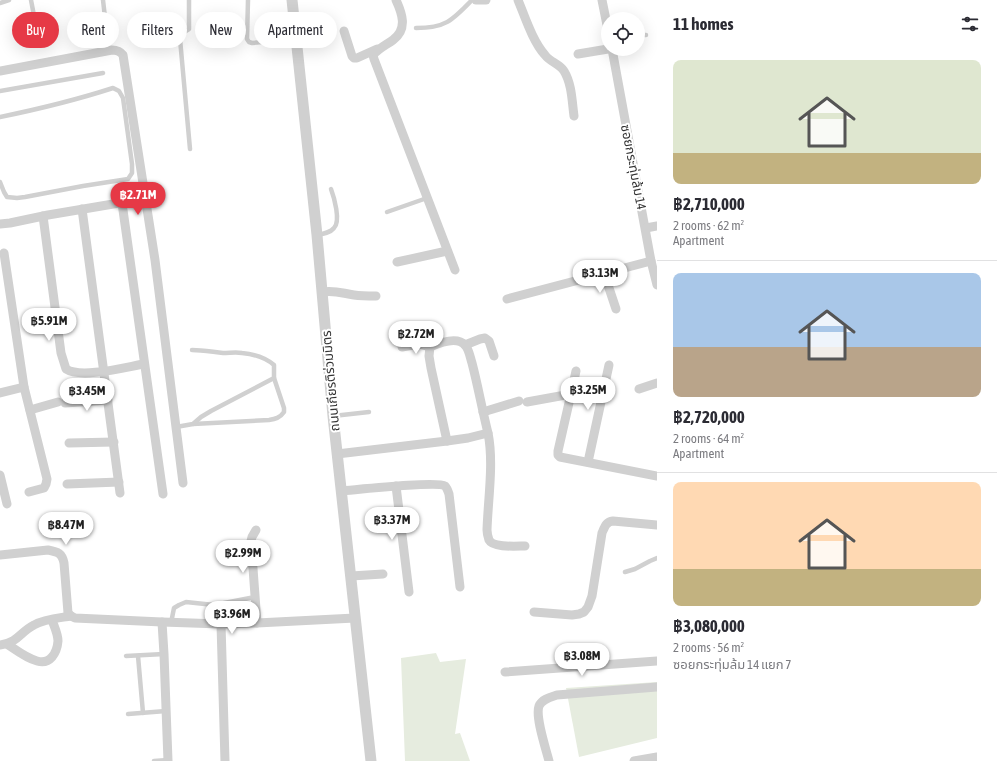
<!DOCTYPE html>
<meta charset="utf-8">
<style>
body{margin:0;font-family:"Asap Condensed","Noto Sans Thai",sans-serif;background:#f2f2f3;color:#2b2b33;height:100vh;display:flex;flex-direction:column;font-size:15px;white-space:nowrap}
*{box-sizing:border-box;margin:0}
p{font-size:13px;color:#7c7c81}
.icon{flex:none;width:22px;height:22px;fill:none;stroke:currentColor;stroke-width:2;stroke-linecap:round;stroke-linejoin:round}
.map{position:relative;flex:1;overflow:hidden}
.side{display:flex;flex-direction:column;background:#fff;width:340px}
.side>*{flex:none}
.top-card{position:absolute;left:12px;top:12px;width:380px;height:36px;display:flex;gap:8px}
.fabs{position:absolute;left:601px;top:12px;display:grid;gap:8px}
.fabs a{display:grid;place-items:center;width:44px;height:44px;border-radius:50%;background:#fff;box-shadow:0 4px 16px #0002;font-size:20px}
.price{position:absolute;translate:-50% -34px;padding:0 9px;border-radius:14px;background:#fff;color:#222;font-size:13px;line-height:26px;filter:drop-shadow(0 1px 2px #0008)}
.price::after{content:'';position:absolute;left:50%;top:24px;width:12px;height:9px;margin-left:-6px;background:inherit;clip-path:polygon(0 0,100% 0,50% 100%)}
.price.on{background:#e63946;color:#fff}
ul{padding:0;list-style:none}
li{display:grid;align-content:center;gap:8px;height:212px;padding:0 16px}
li+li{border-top:1px solid #e1e1e2}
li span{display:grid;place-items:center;height:124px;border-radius:8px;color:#555}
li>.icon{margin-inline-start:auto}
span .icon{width:72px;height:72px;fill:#fffc;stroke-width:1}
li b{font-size:17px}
h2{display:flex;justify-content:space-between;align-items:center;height:48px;padding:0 16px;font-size:17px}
.tag{padding:0 14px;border-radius:18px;background:#fff;box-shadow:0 4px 16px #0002;font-size:14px;line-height:36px}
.tag.on{background:#e63946;color:#fff}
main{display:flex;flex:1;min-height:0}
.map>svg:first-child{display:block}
.green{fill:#e6ecdf}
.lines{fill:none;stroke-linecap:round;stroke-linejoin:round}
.service{stroke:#d0d0d0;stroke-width:4.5}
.minor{stroke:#d0d0d0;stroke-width:9}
.tertiary{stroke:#d0d0d0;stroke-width:11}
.labels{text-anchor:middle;stroke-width:4;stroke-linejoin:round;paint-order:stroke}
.street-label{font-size:13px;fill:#333;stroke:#fff}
</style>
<main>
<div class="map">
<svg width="657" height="761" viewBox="0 0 657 761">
<rect width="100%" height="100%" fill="#fff"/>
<g class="green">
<path d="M436,653L440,662L466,659L455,734L460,733L470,761H405L401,658Z"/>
<path d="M657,682V738L579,757L566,688Z"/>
</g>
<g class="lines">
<g class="service">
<path d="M31,0L39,42"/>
<path d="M103,0L107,35"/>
<path d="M189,0V29L181,34L180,39L190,149"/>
<path d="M248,0L247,39L249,42L252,43L296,39"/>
<path d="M0,3L9,0"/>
<path d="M416,28C445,28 452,21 472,0"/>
<path d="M638,35H646"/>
<path d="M0,91L103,73"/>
<path d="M0,117C39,109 76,100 113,88L119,91L123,98L132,164V173L128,179L83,186L25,197L17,198L7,197L4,192L0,182"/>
<path d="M387,212L427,198"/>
<path d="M317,235C323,234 330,233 334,228C341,221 334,197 331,189"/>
<path d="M333,416L369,412"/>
<path d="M193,424L269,420C275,419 280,418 284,412V408L274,378"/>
<path d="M176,427L193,424L201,417L211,411L274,378V365C266,358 253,354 242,353C236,352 230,353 223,353C213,352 202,350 192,350"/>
<path d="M625,572L635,569L650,561L657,558"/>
<path d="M171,623L174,608L179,605L186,602L214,605L255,597"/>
<path d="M126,656L164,654"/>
<path d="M138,656L143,713"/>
<path d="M128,714L166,711"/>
<path d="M154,761L168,760"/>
</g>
<g class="minor">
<path d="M396,0C402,13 408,29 393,40C386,45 379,48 373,55L374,59L455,270"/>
<path d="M476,0H486"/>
<path d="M518,0C525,17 533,42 545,55C550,62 560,64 564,71C572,84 572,102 574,116"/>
<path d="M602,0L608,30"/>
<path d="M344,31L352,56L354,58H357L377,49"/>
<path d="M612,49L651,261L657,285"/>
<path d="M578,54L608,49"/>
<path d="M0,71L112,50C117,50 120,51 123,55L155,260L183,483"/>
<path d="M122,203L163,494"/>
<path d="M82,209L120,493"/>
<path d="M43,216L61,353L66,369C81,379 126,367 144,364"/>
<path d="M0,224L10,223L48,215L131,201"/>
<path d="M646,228L657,226"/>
<path d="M4,253L24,387"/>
<path d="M397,262L447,251"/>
<path d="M604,273L616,309"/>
<path d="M322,292C335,290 341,293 354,295C361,296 369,296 376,296"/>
<path d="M507,299L651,261"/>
<path d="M465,345L480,339L485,338L489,341L494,356"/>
<path d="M402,347L419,344L430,347"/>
<path d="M576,371L571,394L558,451V455L560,457L657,476"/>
<path d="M639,389L657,383"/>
<path d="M0,393L24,387L47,479L46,484L44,488L29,492"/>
<path d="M527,402L571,394"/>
<path d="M65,403L108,400"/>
<path d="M30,410L58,402"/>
<path d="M483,412L519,401"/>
<path d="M447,441L431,368L429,356L430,347C439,343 457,336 465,345C469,349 470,357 472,363C478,386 482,409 488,433"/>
<path d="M69,443L114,442"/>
<path d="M337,454L447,441L468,438L488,433C494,463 488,499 487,530C487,533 488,537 489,540C493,548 517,546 525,546"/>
<path d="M588,462L609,365"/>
<path d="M0,475L7,504"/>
<path d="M67,484L119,482"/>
<path d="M396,486L409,592"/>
<path d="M341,491C355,490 437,481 445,486C447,488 448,491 449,494L460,587"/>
<path d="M256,530L252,537L251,541L257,623"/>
<path d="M0,555L48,550C58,552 62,553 64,563L68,613L71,616L75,618L162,622L221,624"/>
<path d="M351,576L383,574"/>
<path d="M534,612L572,615L579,614L584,612L588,607L592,596L602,533C605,526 606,522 613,521L657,525"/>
<path d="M162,622L164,654L168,761"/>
<path d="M7,644C16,650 26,658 37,661C50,665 57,653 58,641C58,634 54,626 52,620"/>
<path d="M0,645C19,642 20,632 34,625C44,619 59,618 71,616"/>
<path d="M505,672L657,661"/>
<path d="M225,761L221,624L257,623L355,618"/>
<path d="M549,761C546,749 535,717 539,706C542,699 551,697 557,695L657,687"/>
<path d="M634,761L657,757"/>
</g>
<path class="tertiary" d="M292,0L317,235L333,416L371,761"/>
</g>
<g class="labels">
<g class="street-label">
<text transform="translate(634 167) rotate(79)" y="5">ซอยกระทุ่มล้ม 14</text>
<text transform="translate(330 381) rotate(-95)" y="5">ถนนเกียรติร่วมมิตร</text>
</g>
</g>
</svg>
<div class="fabs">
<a><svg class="icon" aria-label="locate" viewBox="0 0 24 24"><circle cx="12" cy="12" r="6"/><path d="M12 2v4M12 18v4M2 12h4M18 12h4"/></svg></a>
</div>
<b class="price on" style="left:138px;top:216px">฿2.71M</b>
<b class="price" style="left:600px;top:294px">฿3.13M</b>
<b class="price" style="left:49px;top:342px">฿5.91M</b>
<b class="price" style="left:416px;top:355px">฿2.72M</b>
<b class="price" style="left:588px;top:411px">฿3.25M</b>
<b class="price" style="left:87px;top:412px">฿3.45M</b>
<b class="price" style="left:392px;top:541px">฿3.37M</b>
<b class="price" style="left:66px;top:546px">฿8.47M</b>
<b class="price" style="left:243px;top:574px">฿2.99M</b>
<b class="price" style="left:232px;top:635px">฿3.96M</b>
<b class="price" style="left:582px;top:677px">฿3.08M</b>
<div class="top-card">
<a class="tag on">Buy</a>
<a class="tag">Rent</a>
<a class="tag">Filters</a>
<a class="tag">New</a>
<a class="tag">Apartment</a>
</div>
</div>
<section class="side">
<h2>11 homes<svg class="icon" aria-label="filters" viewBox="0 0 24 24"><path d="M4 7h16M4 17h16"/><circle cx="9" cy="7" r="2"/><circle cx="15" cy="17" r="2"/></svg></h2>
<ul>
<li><span style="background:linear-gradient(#dfe7d0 75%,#c2b280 0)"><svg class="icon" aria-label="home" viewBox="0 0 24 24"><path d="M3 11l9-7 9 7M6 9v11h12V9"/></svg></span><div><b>฿2,710,000</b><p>2 rooms · 62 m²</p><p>Apartment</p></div></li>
<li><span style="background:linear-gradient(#a9c7e8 60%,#b9a48a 0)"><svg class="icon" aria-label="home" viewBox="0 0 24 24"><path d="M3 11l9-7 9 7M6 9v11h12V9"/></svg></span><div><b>฿2,720,000</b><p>2 rooms · 64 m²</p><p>Apartment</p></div></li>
<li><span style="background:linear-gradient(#ffd9b3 70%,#c2b280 0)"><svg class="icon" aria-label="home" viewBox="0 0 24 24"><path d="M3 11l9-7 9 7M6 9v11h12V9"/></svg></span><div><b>฿3,080,000</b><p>2 rooms · 56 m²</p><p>ซอยกระทุ่มล้ม 14 แยก 7</p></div></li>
</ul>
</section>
</main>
